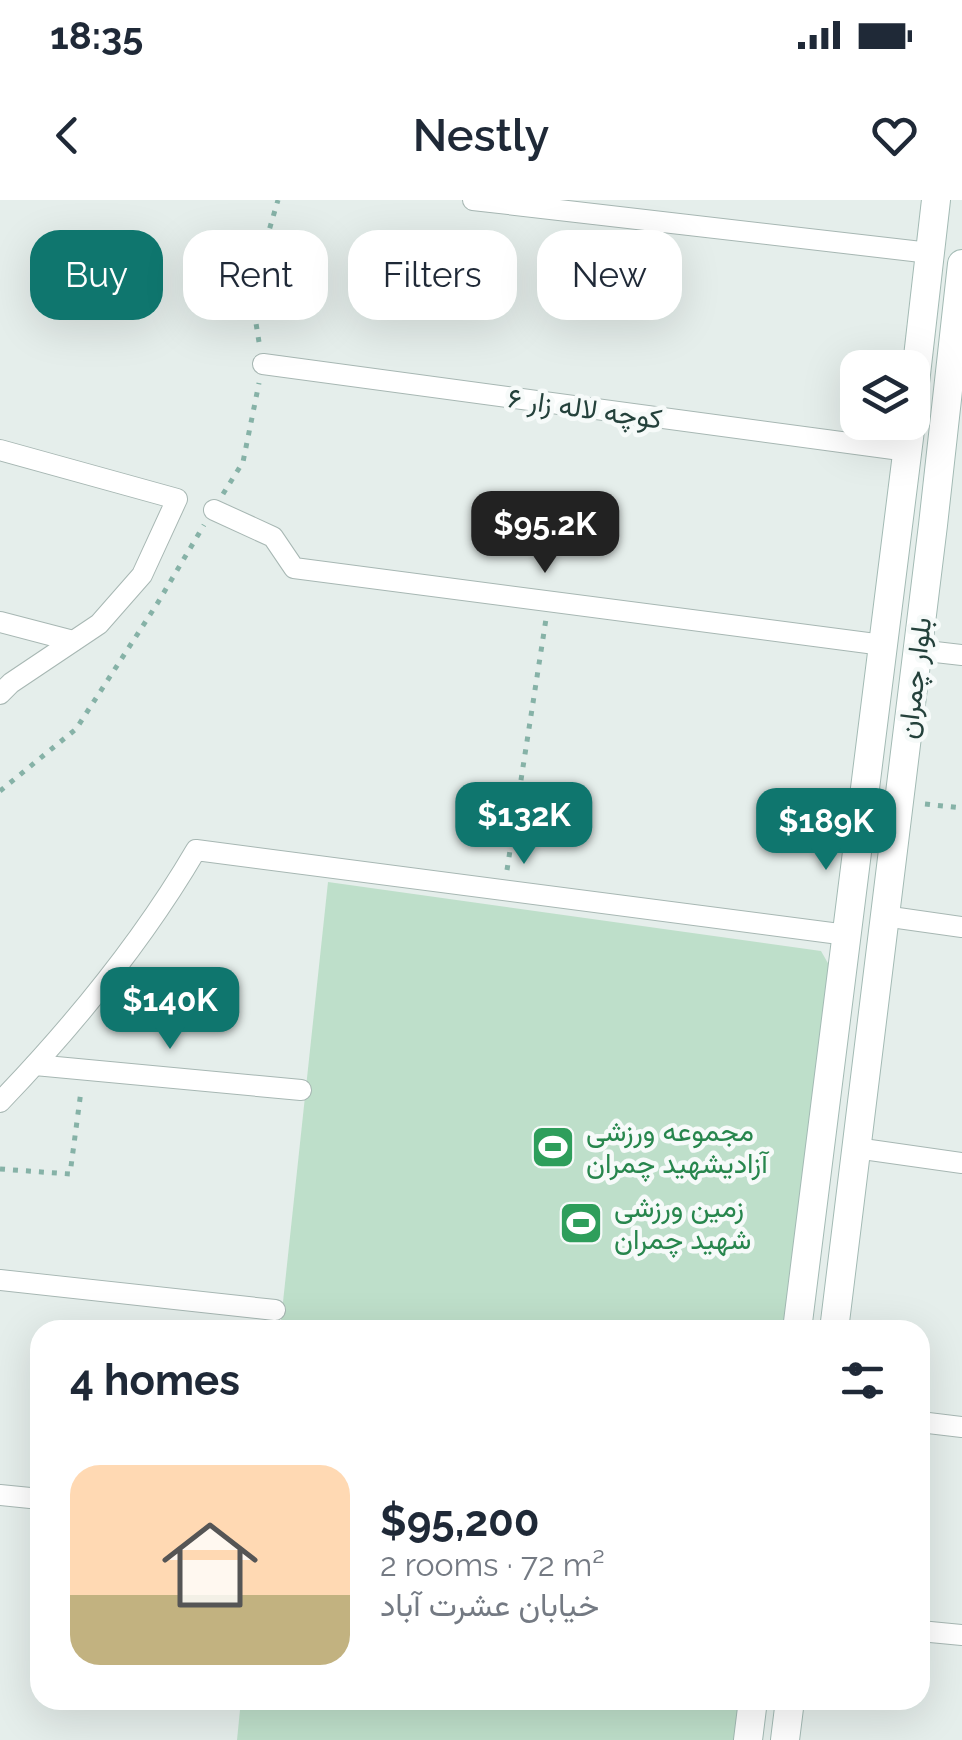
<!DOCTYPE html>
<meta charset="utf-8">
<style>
body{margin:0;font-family:Raleway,Vazirmatn,sans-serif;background:#f2f2f3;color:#1f2937;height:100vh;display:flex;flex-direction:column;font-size:38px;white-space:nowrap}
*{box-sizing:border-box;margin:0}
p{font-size:32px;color:#747a83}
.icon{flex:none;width:55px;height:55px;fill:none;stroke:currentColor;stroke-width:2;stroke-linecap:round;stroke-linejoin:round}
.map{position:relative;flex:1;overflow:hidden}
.sheet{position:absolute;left:30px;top:1120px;width:900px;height:390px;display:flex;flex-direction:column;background:#fff;border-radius:30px;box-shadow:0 10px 40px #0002}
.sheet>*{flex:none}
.banner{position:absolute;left:30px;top:30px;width:902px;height:90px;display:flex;gap:20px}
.fabs{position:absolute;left:840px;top:150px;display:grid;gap:20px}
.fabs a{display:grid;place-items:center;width:90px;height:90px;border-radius:20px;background:#fff;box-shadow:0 10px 40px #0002;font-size:50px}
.price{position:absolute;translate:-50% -85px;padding:0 22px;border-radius:20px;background:#0f766e;color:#fff;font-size:32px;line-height:65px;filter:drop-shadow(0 2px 5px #0008)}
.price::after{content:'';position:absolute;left:50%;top:60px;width:30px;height:22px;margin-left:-15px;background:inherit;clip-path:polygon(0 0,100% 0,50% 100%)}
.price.active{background:#222;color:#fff}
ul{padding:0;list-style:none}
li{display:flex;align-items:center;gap:30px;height:250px;padding:0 40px}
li+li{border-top:2px solid #e0e1e3}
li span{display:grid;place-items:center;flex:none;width:280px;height:200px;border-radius:30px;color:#555}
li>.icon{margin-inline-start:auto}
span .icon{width:120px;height:120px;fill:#fffc;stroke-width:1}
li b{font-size:42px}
h2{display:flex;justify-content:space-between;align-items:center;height:120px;padding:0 40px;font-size:42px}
.tag{padding:0 35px;border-radius:30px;background:#fff;box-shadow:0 10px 40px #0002;font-size:35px;line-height:90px}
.tag.active{background:#0f766e;color:#fff}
.status{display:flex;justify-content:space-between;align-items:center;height:70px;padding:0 50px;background:#fff;direction:ltr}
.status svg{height:28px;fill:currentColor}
header{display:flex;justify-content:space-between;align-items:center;height:130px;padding:0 40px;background:#fff;font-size:45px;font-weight:600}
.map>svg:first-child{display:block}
.green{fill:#bedfca}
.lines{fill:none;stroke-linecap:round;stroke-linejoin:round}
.street-casing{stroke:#a7b7b3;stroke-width:22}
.secondary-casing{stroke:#a3bab4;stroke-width:30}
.path{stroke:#86b2a7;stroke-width:5;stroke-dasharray:5 8;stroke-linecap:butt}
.street{stroke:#fff;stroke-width:20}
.secondary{stroke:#fff;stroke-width:28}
.labels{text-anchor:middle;stroke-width:9;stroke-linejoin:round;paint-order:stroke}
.street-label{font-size:28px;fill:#24413b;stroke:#f6faf9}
.leisure-label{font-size:28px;fill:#27864d;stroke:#f6faf9;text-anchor:start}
</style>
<div class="status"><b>18:35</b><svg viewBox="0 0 49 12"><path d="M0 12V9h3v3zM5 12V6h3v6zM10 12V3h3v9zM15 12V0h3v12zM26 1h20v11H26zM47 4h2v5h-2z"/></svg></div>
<header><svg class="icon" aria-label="back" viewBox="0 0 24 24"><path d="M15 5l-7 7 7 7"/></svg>Nestly<svg class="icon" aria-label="heart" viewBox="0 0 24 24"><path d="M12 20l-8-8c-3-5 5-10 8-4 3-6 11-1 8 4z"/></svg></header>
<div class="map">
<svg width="962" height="1540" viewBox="0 0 962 1540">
<rect width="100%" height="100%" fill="#e5eeeb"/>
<g class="green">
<path d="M328,682L821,751L829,765L784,1130H280Z"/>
<path d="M241,1500H739L734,1540H237Z"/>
</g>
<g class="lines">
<g class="street-casing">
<g id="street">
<path d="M473,0L930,53"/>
<path d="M263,164L908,251"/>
<path d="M0,250L177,299L142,375L99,424L11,483L0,494"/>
<path d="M214,310L273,337L294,368L883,445"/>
<path d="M0,422L73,441"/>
<path d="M918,450L962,455"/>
<path d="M884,716L962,727"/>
<path d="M35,865L301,890"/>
<path d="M0,902C74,825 142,742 196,650L847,735"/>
<path d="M856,948L962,963"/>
<path d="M0,1080L275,1110"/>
<path d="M920,1222L962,1227"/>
<path d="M0,1295L40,1299"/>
<path d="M920,1431L962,1435"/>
</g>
</g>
<g class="secondary-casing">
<g id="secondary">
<path d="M912,209L936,0"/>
<path d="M797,1130L911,222"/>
<path d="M834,1130L933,325L962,64"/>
<path d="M748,1540L753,1500"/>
<path d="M785,1540L790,1500"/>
</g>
</g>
<g class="path">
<path d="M259,142L251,92L278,0"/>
<path d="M223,294L243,262L259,183"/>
<path d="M0,591L76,529L157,404L204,325"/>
<path d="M925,604L962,608"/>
<path d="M507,670L546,419"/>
<path d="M0,969L70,974L81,891"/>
</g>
<use href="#street" class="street"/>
<use href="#secondary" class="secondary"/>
</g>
<defs>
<g id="stadium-square" transform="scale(2.25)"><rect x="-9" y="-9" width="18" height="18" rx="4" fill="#2e9e5b" stroke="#f6faf9"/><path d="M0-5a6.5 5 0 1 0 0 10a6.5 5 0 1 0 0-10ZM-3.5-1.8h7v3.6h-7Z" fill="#fff"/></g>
</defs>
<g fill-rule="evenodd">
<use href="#stadium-square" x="553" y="947"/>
<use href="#stadium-square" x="581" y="1023"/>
</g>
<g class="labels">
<g class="street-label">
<text transform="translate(585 208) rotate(8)" y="10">کوچه لاله زار ۶</text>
<text transform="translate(914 478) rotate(-83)" y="10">بلوار چمران</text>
</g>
<g class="leisure-label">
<text x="586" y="941">مجموعه ورزشی<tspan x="586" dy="32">آزادیشهید چمران</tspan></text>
<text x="614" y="1017">زمین ورزشی<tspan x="614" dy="32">شهید چمران</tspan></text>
</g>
</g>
</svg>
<div class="fabs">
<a><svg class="icon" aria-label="layers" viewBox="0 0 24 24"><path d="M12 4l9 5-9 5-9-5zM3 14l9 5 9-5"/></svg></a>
</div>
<b class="price active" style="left:545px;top:376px">$95.2K</b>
<b class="price" style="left:524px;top:667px">$132K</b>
<b class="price" style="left:826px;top:673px">$189K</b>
<b class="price" style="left:170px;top:852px">$140K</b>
<div class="banner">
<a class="tag active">Buy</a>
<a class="tag">Rent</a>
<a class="tag">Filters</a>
<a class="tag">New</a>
</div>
<section class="sheet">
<h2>4 homes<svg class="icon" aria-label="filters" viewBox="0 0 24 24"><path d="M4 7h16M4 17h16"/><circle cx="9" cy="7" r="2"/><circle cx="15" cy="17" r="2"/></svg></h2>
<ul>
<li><span style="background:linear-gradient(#ffd9b3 65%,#c2b280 0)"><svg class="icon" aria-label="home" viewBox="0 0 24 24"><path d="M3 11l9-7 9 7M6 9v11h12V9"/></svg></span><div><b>$95,200</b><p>2 rooms · 72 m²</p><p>خیابان عشرت آباد</p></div></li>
</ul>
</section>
</div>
